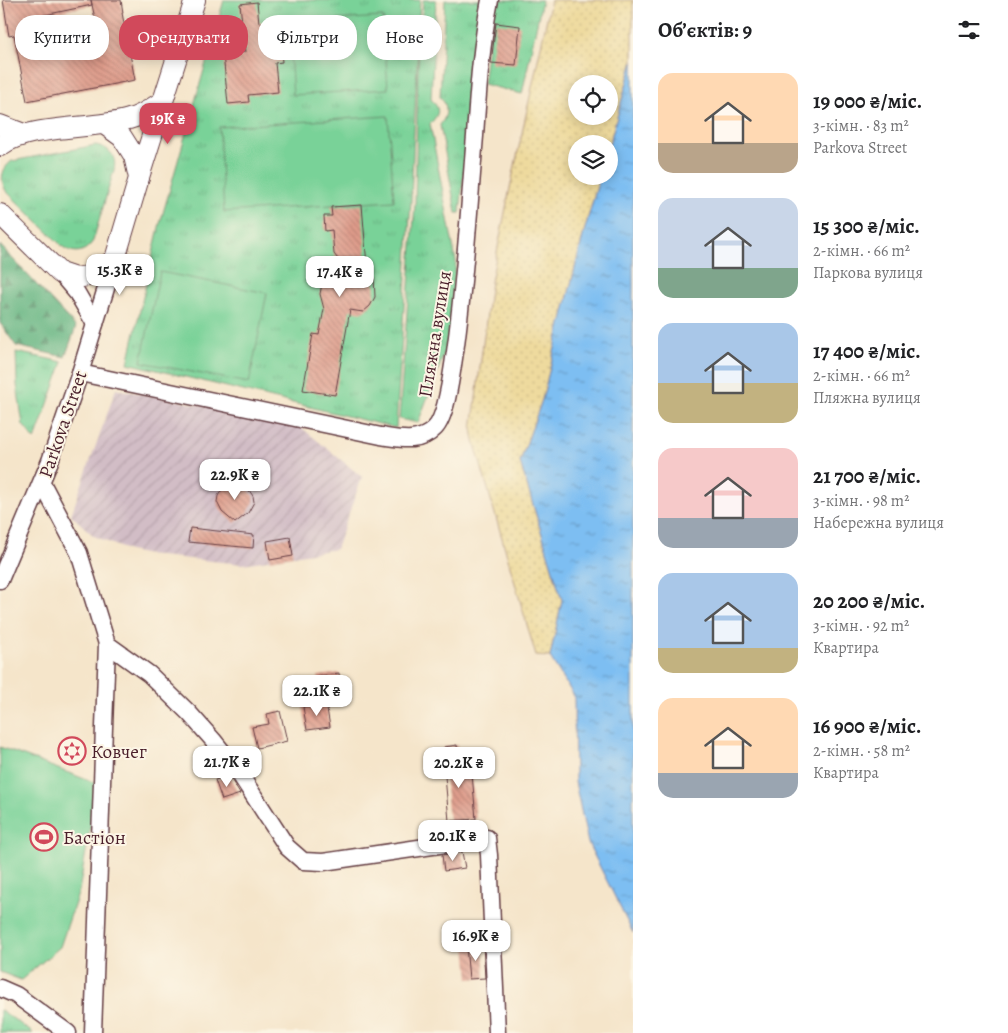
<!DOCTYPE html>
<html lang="uk">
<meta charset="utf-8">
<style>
body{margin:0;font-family:Alegreya,serif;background:#f6f6f6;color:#202124;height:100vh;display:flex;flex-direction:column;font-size:19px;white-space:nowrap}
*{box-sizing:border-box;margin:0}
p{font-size:16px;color:#757577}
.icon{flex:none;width:28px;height:28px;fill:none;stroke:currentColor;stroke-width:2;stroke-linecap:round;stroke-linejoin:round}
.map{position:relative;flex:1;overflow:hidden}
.drawer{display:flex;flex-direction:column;background:#fff;width:375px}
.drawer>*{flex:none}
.banner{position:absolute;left:15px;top:15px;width:475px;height:45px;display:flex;gap:10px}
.buttons{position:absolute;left:568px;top:75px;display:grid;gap:10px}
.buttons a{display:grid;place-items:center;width:50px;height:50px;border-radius:50%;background:#fff;box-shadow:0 2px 12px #0003;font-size:25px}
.price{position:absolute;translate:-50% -42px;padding:0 11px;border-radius:10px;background:#fff;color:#222;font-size:16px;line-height:32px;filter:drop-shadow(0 1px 2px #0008)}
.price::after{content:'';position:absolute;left:50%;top:30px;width:15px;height:11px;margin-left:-8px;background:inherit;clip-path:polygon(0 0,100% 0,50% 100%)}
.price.selected{background:#d1495b;color:#fff}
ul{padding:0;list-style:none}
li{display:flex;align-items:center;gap:15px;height:125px;padding:0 25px}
li span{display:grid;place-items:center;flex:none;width:140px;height:100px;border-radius:15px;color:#555}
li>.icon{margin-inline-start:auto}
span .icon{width:60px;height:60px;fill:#fffc;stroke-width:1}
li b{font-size:21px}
h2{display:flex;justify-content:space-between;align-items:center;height:60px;padding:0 25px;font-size:21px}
.pill{padding:0 18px;border-radius:20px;background:#fff;box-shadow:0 2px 12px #0003;font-size:18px;line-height:45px}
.pill.selected{background:#d1495b;color:#fff}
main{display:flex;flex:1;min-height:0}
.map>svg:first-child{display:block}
.industrial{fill:url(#industrial-furrows)}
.grass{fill:url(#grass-tufts);stroke:#627862}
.forest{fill:url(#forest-firs);stroke:#566a56}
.sand{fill:url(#sand-dots);stroke:#9c7c64;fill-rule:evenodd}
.pitch{fill:#79d298;stroke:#627862}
.water{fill:url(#water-ripples);stroke:#646e8e}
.building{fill:url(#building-back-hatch)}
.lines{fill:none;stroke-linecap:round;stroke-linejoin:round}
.minor-casing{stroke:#643d43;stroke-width:19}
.tertiary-casing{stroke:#643d43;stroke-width:22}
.minor{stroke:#fff;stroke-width:16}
.tertiary{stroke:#fff;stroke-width:20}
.labels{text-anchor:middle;stroke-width:4;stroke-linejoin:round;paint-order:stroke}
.street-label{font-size:19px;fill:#4a1f2b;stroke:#fcf5e5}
.poi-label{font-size:19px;fill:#4a1f2b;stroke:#fcf5e5;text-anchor:start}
</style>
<main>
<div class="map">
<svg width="633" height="1033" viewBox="0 0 633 1033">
<defs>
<pattern id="industrial-furrows" width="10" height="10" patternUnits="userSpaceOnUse" patternTransform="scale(1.25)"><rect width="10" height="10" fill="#d2bdc6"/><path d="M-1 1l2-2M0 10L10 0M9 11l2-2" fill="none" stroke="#b6a2aa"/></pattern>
<pattern id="grass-tufts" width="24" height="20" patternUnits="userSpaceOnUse" patternTransform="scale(1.25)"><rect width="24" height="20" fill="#79d298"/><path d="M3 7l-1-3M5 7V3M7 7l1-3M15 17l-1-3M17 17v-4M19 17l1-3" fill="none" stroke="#6ab483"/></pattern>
<pattern id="forest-firs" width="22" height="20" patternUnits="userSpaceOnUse" patternTransform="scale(1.25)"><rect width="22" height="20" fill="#62b480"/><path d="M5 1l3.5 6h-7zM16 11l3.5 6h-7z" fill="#539269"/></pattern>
<pattern id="sand-dots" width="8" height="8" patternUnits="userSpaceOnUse" patternTransform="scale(1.25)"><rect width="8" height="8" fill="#eeda9e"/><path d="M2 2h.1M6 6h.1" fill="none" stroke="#cebb88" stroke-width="1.8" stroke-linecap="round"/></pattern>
<pattern id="water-ripples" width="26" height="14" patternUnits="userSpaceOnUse" patternTransform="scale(1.25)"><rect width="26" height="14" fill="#7dbef2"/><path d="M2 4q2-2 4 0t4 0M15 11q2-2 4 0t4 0" fill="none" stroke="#689ac4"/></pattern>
<pattern id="building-back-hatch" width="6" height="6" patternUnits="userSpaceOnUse" patternTransform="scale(1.25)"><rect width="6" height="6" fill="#de9b8a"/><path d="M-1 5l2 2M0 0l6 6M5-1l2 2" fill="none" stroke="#b67e71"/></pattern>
</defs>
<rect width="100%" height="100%" fill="#fcf5e5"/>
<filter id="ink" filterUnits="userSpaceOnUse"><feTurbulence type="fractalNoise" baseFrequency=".02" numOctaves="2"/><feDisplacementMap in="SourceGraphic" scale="10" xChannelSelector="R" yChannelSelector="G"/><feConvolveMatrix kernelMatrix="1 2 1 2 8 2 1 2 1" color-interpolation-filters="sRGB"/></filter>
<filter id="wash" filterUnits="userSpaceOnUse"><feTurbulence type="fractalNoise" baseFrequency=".0096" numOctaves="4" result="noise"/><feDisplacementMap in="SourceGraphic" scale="20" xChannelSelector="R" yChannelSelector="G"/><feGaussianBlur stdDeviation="1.12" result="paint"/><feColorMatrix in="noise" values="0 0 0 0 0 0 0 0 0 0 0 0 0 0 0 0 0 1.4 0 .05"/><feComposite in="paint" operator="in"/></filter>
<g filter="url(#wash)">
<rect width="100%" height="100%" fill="#f5e5ca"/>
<path class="industrial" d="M116,389L284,421L302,428L362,477L336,549L243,564L149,555L129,551L94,536L71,515Z"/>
<g class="grass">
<path d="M224,0H420L411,201L396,428L128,363L159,227Z"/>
<path d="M423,0H436L431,99C441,110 439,114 430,124L456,261L450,338L418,423L399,419L415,204L418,67Z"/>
<path d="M445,0H485L473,78L460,213H456L440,125C447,116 449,106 440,97Z"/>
<path d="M494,0H542L522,94L483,84Z"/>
<path d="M96,145C110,148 117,156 114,170L93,241C85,253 75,255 63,247L6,191C0,180 1,169 12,161Z"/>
<path d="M16,352L63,362L35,440L23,425L17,385Z"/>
<path d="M0,1010H1L33,1033H0Z"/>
</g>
<path class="forest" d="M0,245L76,327L65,357L16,346L0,323Z"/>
<path class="sand" d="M551,0H633V61L609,145V144H576V176H600L584,232L542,400L520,462L562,600L550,657L536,656L474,441L472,429L491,282L509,193ZM576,84H609V116H576Z"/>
<g class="pitch">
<path d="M383,17L388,89L293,95L288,23Z"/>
<path d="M388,116L394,201L224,212L219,127Z"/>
<path d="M160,272L267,293L249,383L141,362Z"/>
<path d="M0,747L98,784L79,891L60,947L21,980L0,972Z"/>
</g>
<path class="water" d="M633,61V933L588,843L575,782L574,696L550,657L562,600L520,462L542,400L584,232L600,176H609V145Z"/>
<g id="blocks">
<g class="building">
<path d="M3,0H91L92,5L35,17L39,39L97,28L91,0H121L123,13H122L135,80L27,101L14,35L9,36Z"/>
<path d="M257,2L259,23L278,21L282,62L275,63L278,92L248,95L249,102L228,104L223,54L245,52L240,4Z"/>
<path d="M496,23L520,26L516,65L491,63Z"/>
<path d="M362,205L368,278L374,277L375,297L370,306L363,312L350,310L335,395L303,390L313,334L319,335L324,309L320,294L323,278L341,263L334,254L332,230L325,231L324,216H332L331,207Z"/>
<path d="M234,482L246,486L253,496L254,502L248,513L235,523L222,512L217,502L218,496L224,486Z"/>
<path d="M190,528L254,535L253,548L188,542Z"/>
<path d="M290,537L293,556L270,560L267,541Z"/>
<path d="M339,673L341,690L320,693L318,676Z"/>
<path d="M326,703L330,727L307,730L303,707Z"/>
<path d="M280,711L287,741L257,748L252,727L269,724L267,714Z"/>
<path d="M69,740H78L84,746V758L80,763H68L60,756V747L64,742Z"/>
<path d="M457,745L460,775L472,774L476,819L449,821L445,776H448L444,747Z"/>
<path d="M229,776L240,794L222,800L215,780Z"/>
<path d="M462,852L465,868L444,871L442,855Z"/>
<path d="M483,945L485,978L469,979L466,946Z"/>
</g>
</g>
</g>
<g filter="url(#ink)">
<use href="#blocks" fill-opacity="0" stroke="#643d43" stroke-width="1"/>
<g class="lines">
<g class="minor-casing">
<g id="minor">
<path d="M60,273L77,293L95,324"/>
<path d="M80,373L381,436C400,439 420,444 435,428C447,416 452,370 455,352C465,280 469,208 475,136C478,91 481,45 490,0"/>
<path d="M42,483L79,553L107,644L93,1033"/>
<path d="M0,580L50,461L80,373L115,259"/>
<path d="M107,644L149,674L189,713L213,740L237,770L287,847L303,861L323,862L487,838L489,855L497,1033"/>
<path d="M0,988L16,995L68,1033"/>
</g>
</g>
<g class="tertiary-casing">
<g id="tertiary">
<path d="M0,125L24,134"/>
<path d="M0,146C29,124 92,130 129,119C142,116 152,108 163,101"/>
<path d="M139,177L195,0"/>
<path d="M0,214L60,273L75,278L88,276L101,270L115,259L139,178L134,156L122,137L104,124"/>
</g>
</g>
<use href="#minor" class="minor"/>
<use href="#tertiary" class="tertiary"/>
</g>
</g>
<defs>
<g id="synagogue-ring" transform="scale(1.4375)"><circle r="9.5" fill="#fcf5e5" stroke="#d1495b" stroke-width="1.5"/><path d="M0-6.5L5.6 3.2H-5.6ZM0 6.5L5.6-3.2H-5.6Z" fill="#d1495b"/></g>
<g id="stadium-ring" transform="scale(1.4375)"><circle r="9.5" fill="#fcf5e5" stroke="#d1495b" stroke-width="1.5"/><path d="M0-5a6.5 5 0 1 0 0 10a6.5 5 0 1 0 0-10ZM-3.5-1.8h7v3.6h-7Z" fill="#d1495b"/></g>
</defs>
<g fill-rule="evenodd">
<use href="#synagogue-ring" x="72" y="751"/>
<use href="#stadium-ring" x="44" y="837"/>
</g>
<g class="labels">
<g class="street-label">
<text transform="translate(434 334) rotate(-81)" y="7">Пляжна вулиця</text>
<text transform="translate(62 424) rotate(-71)" y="7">Parkova Street</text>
</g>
<g class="poi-label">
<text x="91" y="758">Ковчег</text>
<text x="63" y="844">Бастіон</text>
</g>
</g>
</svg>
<div class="buttons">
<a><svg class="icon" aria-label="locate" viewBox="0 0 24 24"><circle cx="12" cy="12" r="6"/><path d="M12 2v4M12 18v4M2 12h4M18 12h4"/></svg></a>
<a><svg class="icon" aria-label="layers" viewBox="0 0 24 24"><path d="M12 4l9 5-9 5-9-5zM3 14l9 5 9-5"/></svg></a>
</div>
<b class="price selected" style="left:168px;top:145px">19K ₴</b>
<b class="price" style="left:120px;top:296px">15.3K ₴</b>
<b class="price" style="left:340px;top:298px">17.4K ₴</b>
<b class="price" style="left:235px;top:501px">22.9K ₴</b>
<b class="price" style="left:317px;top:717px">22.1K ₴</b>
<b class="price" style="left:227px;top:788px">21.7K ₴</b>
<b class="price" style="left:459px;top:789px">20.2K ₴</b>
<b class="price" style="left:453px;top:862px">20.1K ₴</b>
<b class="price" style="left:476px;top:962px">16.9K ₴</b>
<div class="banner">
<a class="pill">Купити</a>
<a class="pill selected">Орендувати</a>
<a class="pill">Фільтри</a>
<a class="pill">Нове</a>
</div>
</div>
<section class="drawer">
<h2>Об’єктів: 9<svg class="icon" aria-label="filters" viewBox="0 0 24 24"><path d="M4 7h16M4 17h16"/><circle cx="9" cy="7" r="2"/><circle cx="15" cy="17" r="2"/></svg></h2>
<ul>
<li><span style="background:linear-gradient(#ffd9b3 70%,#b9a48a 0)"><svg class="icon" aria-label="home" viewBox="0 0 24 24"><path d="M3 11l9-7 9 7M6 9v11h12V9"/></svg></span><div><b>19 000 ₴/міс.</b><p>3-кімн. · 83 m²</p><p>Parkova Street</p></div></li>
<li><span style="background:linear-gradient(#c9d6e8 70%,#7fa58c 0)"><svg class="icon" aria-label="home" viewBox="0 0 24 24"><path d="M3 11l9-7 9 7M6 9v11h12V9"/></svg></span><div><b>15 300 ₴/міс.</b><p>2-кімн. · 66 m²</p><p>Паркова вулиця</p></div></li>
<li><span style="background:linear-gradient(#a9c7e8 60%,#c2b280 0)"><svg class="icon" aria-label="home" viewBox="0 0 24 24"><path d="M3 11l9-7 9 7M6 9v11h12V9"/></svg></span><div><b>17 400 ₴/міс.</b><p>2-кімн. · 66 m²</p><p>Пляжна вулиця</p></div></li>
<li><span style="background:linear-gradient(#f6c9c9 70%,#9aa5b1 0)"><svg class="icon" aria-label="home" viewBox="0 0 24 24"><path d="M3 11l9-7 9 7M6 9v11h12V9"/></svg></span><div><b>21 700 ₴/міс.</b><p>3-кімн. · 98 m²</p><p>Набережна вулиця</p></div></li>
<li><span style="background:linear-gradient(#a9c7e8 75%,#c2b280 0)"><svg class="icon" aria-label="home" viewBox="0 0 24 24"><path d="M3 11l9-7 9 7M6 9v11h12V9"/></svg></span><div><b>20 200 ₴/міс.</b><p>3-кімн. · 92 m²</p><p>Квартира</p></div></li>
<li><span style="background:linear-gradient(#ffd9b3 75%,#9aa5b1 0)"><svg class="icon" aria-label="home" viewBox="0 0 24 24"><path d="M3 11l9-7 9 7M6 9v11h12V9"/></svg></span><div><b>16 900 ₴/міс.</b><p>2-кімн. · 58 m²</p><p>Квартира</p></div></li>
</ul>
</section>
</main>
